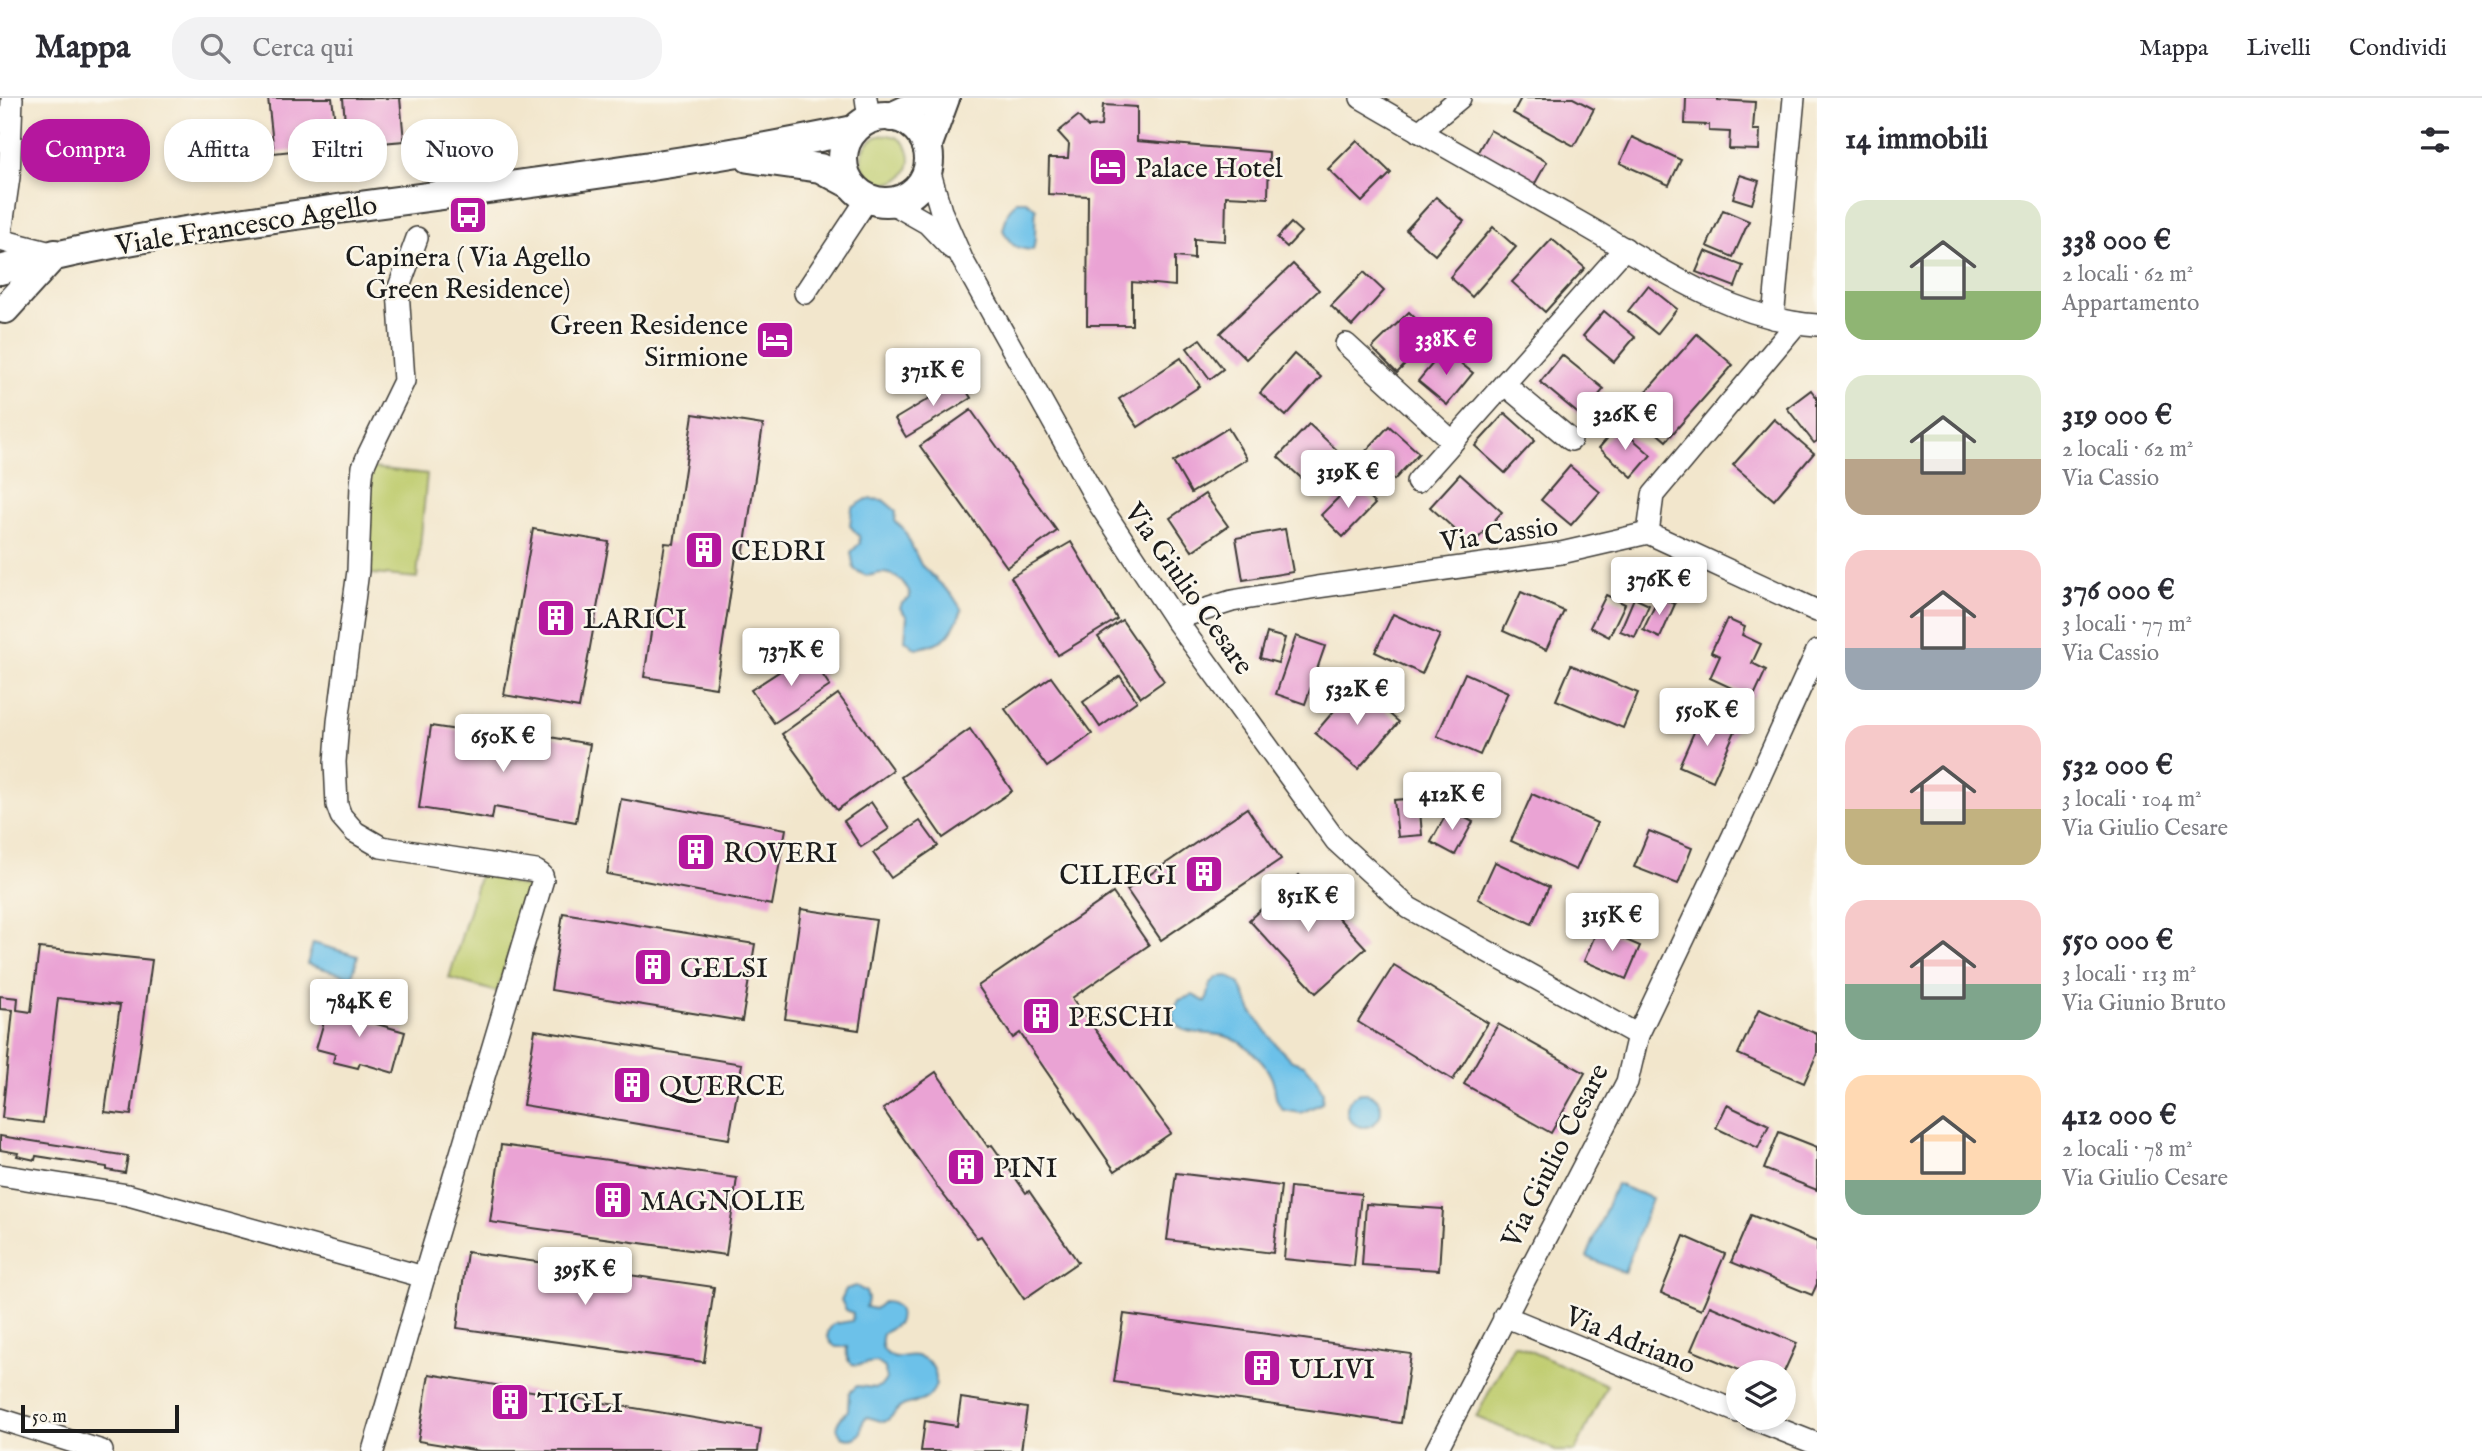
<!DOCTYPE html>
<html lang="it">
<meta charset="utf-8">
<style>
body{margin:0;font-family:"IM FELL English",serif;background:#f2f2f3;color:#2b2b33;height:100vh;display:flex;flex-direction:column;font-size:26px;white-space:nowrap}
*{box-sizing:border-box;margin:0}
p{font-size:23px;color:#7c7c81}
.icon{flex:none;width:38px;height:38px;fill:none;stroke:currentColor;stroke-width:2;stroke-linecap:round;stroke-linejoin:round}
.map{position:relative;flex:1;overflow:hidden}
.details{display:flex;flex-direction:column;background:#fff;width:665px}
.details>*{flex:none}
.top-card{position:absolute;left:21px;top:21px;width:665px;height:63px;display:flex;gap:14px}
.fabs{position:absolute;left:1726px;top:1262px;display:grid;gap:14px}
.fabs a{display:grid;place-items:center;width:70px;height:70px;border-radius:50%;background:#fff;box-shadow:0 4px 10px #0003;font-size:35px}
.scale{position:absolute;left:21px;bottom:18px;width:158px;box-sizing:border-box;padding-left:7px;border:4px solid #1c1c1c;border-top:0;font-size:19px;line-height:24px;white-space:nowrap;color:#1c1c1c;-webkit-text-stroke:5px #fbf7ec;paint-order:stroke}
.price{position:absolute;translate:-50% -60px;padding:0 16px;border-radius:7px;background:#fff;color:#222;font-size:23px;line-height:46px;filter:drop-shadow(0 2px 4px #0008)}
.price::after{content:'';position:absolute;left:50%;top:42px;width:21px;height:16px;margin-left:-10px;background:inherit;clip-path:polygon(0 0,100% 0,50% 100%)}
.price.selected{background:#b5179e;color:#fff}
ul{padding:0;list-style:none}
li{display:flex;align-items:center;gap:21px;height:175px;padding:0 28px}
li span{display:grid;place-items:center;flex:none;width:196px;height:140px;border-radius:21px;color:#555}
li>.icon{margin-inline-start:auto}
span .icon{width:84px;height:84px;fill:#fffc;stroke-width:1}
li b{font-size:30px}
h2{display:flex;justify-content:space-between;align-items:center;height:84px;padding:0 28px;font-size:30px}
.chip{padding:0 24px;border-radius:28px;background:#fff;box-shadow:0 4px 10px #0003;font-size:24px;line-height:63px}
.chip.selected{background:#b5179e;color:#fff}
header{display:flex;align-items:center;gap:42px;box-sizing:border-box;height:98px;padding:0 35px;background:#fff;border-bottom:2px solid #e1e1e2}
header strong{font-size:33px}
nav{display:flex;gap:38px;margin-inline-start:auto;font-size:24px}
.search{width:490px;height:63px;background:#f2f2f3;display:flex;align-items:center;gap:18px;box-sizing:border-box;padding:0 24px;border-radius:28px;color:#7c7c81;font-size:26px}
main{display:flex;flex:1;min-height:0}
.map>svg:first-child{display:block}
.green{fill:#bfcc6e;stroke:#6e7445;stroke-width:2}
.water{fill:#6cc1e9;stroke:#446e82;stroke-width:2}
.building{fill:#eaa3d4}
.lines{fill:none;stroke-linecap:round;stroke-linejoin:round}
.minor-casing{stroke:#3c3a36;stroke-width:24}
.major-casing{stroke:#3c3a36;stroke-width:32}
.minor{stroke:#fff;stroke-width:21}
.major{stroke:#fff;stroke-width:28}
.labels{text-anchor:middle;stroke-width:5;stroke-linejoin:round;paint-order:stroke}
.poi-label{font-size:28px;fill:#1c1c1c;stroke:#fbf7ec;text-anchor:start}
.street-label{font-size:28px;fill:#1c1c1c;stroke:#fbf7ec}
</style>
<header>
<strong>Mappa</strong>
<div class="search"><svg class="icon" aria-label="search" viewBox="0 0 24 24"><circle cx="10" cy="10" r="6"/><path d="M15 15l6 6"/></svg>Cerca qui</div>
<nav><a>Mappa</a><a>Livelli</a><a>Condividi</a></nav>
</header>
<main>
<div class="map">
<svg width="1817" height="1353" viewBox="0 0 1817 1353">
<rect width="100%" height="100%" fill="#fbf7ec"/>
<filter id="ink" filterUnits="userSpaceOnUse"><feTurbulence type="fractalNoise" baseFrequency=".0143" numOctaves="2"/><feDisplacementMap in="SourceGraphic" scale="14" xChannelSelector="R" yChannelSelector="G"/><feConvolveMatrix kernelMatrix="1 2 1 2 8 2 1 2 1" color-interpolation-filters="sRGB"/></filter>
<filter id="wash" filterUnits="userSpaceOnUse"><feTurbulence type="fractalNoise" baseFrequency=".00686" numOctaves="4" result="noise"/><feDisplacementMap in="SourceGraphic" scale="28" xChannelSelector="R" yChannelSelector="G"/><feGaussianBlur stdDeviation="1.57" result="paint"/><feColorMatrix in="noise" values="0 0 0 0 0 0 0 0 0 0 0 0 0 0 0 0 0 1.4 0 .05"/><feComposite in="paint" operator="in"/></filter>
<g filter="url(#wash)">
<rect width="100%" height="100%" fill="#f2e6cc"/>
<g class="green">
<circle cx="886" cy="61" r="24"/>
<path d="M372,370L427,376L417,480L362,475Z"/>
<path d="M480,776L528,790L497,894L449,880Z"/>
<path d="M1514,1246L1607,1287L1575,1353H1558L1476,1319Z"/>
</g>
<g class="water">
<path d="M1016,103H1026L1036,111C1034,126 1037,138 1033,152C1015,151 1011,148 1003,132L1008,114Z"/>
<path d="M867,401L883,402L896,413L895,424L903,430L921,467L953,498L962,512C950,540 946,544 916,551L905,542L907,519L900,510L902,505L910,500C910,487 895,475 882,475C876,475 871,479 865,477C861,476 858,473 854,471L851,454L860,445L859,438L850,428L852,410Z"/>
<path d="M313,845L358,858L352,879L307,866Z"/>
<path d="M1228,878L1240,886L1252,914L1277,948L1292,963L1304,967L1315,978L1323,995L1322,1005L1301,1015L1283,1012C1275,1003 1276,998 1274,987C1269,967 1249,948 1231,940C1208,930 1177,944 1172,915L1179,902L1193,897L1206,904L1211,885L1218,879Z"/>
<circle cx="1364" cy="1012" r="17"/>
<path d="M1616,1086L1652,1100L1624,1175L1587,1159Z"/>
<path d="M856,1188L866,1194L868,1201L866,1209L875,1211L883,1204C896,1204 903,1212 898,1225L883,1236C879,1248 884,1256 895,1260C903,1259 910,1256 917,1258C935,1262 942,1284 930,1297C922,1306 914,1303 905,1307C895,1310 894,1320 884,1324L867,1319L863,1323L861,1335C856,1341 849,1342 842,1339C831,1326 841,1321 848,1312L849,1295L857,1288L876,1290L882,1287L886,1281L885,1270L877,1264C864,1264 844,1276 847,1249H836C826,1243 825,1233 834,1226L852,1223L853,1215L846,1212L841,1202L846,1191Z"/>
</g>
<g id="blocks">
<g class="building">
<path d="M268,0H332L338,48L274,55Z"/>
<path d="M343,0H400L404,43L347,48Z"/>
<path d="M1521,0H1573L1594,11L1574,48L1513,15Z"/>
<path d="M1686,0H1718V2L1755,4L1753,32H1760L1759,52L1729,51L1730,34L1709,33V27L1685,26Z"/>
<path d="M1103,7L1137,9V43L1269,54L1268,100L1226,98L1225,143L1194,141V161L1175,159V188L1132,184V227H1087L1088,98L1048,96L1049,60H1068L1069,46L1058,34L1078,18L1088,29L1101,28Z"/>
<path d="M1490,32L1547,64L1533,89L1476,57Z"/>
<path d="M1632,39L1681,62L1669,87L1620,65Z"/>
<path d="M1357,42L1391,75L1362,104L1328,71Z"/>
<path d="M1740,77L1759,83L1752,106L1733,100Z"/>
<path d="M1436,99L1464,123L1435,157L1406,132Z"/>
<path d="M1723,112L1749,123L1733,159L1707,148Z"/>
<path d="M1291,125L1301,134L1287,149L1277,140Z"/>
<path d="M1493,129L1516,149L1472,199L1450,179Z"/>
<path d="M1552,141L1585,170L1545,214L1512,184Z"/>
<path d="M1705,153L1743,168L1735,189L1696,174Z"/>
<path d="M1293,166L1319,192L1246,261L1220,235Z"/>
<path d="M1364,174L1384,193L1352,228L1331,208Z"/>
<path d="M1648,188L1677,211L1657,236L1628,213Z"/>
<path d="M1604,213L1635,239L1614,264L1583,238Z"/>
<path d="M1409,214L1433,238L1397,275L1372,250Z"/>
<path d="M1697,236L1733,267L1666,343L1630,312Z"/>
<path d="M1200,241L1223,271L1210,281L1187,250Z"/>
<path d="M1444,252L1473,275L1447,307L1418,283Z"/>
<path d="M1294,256L1321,279L1286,318L1260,295Z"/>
<path d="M1562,257L1604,291L1581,318L1540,284Z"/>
<path d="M1181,260L1200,288L1138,329L1119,301Z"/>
<path d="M960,282L971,300L906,339L895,321Z"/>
<path d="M1811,292L1817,300V343L1814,345L1787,310Z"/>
<path d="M971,312L1057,433L1007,469L920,348Z"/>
<path d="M1505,315L1535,342L1505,375L1475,348Z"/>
<path d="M693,316L763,327L743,459L736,458L716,590L644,579L665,445L674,446Z"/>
<path d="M1774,321L1814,355L1774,402L1733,367Z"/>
<path d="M1309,326L1339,354L1309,387L1278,359Z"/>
<path d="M1389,328L1419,355L1394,382L1364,355Z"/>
<path d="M1618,328L1651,357L1632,379L1599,350Z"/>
<path d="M1228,330L1247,361L1191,395L1173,364Z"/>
<path d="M1570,368L1600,394L1571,427L1541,402Z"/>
<path d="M1460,376L1502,414L1472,447L1430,409Z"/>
<path d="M1353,385L1375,406L1343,439L1321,417Z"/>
<path d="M1205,396L1228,428L1192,453L1170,420Z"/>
<path d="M533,431L609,444L579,610L504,597Z"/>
<path d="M1285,431L1293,474L1243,482L1236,440Z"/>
<path d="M1071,444L1117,521L1058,557L1011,479Z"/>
<path d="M1521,494L1564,513L1546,552L1503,533Z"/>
<path d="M1606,497L1625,506L1609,539L1590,529Z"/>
<path d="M1659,499L1675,506L1660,540L1643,532Z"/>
<path d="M1634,500L1649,507L1635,539L1620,533Z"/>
<path d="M1393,516L1440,537L1422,576L1375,554Z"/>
<path d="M1727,521L1745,529L1742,537L1761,546L1752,565L1766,572L1753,600L1710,580L1720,558L1711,554Z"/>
<path d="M1122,522L1164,583L1141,599L1098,539Z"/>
<path d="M1267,535L1285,540L1278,565L1260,560Z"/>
<path d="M1296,538L1325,548L1305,606L1276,596Z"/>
<path d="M808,555L830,588L774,625L751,592Z"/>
<path d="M1571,567L1638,595L1623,630L1556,602Z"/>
<path d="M1465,575L1508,594L1480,657L1437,638Z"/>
<path d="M1120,578L1137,603L1100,629L1083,604Z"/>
<path d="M1051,579L1092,636L1047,669L1005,611Z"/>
<path d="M1356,587L1399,624L1358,671L1315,635Z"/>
<path d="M838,596L893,672L837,712L782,636Z"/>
<path d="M1702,616L1736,631L1713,683L1679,668Z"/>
<path d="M431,628L503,639L504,631L590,646L576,724L494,709L492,721L419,710Z"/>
<path d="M970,631L1012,693L943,740L901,679Z"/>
<path d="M1532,696L1597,725L1576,772L1511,743Z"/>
<path d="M1419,700L1422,737L1398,739L1394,702Z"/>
<path d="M621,701L786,731L772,807L607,776Z"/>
<path d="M871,704L889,731L861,749L844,723Z"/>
<path d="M1247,710L1281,761L1161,842L1127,792Z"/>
<path d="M1449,711L1473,724L1455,757L1431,744Z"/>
<path d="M920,723L938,748L891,780L873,755Z"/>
<path d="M1649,733L1692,750L1678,786L1634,769Z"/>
<path d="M1495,764L1549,789L1532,826L1478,801Z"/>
<path d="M1299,777L1366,850L1316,895L1249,822Z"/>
<path d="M1113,795L1149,847L1072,900L1171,1035L1115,1073L1020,935L1013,940L978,888Z"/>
<path d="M801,811L876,822L859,932L785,921Z"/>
<path d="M563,815L755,846L742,923L551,892Z"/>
<path d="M1598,830L1640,848L1626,881L1584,863Z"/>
<path d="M39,850L152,862L131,1017L105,1014L120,907L58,900L43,1025L2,1020L13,912L0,911V898L18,900L17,912L31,914Z"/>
<path d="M1394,867L1488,925L1453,982L1358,924Z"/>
<path d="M330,903L372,914L370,924L405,934L394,975L360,965L358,970L333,964L335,956L316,951Z"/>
<path d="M1759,911L1817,936V956L1804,985L1738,956Z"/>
<path d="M1498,926L1585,975L1551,1035L1464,986Z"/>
<path d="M535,932L742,966L729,1041L523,1007Z"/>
<path d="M936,974L988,1049L992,1047L1026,1095L1029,1093L1078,1164L1024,1201L981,1138L977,1140L938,1090L883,1011Z"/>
<path d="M1727,1007L1769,1027L1758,1050L1716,1030Z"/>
<path d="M1779,1034L1817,1049V1092L1764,1071Z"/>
<path d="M0,1038L128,1058L125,1075L107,1072V1069L36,1058L35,1062L17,1058L18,1055L0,1052Z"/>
<path d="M501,1047L737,1080L726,1157L490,1124Z"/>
<path d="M1176,1075L1281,1088L1273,1155L1167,1142Z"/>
<path d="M1290,1089L1361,1096L1354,1168L1284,1161Z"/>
<path d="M1366,1106L1443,1111L1439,1172L1362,1167Z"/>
<path d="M1751,1117L1817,1144V1186L1812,1197L1731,1164Z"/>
<path d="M1684,1138L1725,1156L1701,1212L1661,1195Z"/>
<path d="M467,1154L714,1189L704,1264L457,1230Z"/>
<path d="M1710,1208L1797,1245L1784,1274H1744L1691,1252Z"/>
<path d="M1124,1216L1411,1256L1401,1325L1114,1284Z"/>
<path d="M429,1276L761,1331L758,1353H480L418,1343Z"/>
<path d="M961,1300L1027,1310L1021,1353H921L925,1323L957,1328Z"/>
</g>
</g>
</g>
<g filter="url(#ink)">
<use href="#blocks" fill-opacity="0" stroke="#3c3a36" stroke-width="2"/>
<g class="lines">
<g class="minor-casing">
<g id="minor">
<path d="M866,0L869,21"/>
<path d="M1361,0C1433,42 1506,83 1579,124C1653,166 1729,221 1817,227"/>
<path d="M1419,34L1460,0"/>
<path d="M928,68L941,113L962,161L1099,406L1175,521L1336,743L1409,810L1638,937"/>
<path d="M890,104L927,125L951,150"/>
<path d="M417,140L398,192L404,283L369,355L363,369L361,387L358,473L338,624L335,664L337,707L341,718L355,734L381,749L536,773L542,777L543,781L424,1179"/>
<path d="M0,142L9,79L12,0"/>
<path d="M0,142L55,156"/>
<path d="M805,195L868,100"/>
<path d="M1773,220L1794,0"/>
<path d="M1346,246L1453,344"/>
<path d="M1504,286L1571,342"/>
<path d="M1417,384L1625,150"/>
<path d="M1648,435L1653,397L1797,225"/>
<path d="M1175,521L1232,503L1317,489L1561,455L1648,435L1817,513"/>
<path d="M0,1077L128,1097L424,1179L373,1353"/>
<path d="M1504,1218L1738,1314"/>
<path d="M1751,1320L1817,1346"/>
<path d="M0,1321L102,1353"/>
<path d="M1436,1353L1627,984L1638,937L1733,738L1817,553"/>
</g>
</g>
<g class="major-casing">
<g id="major">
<circle cx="886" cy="61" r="43"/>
<path d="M891,19L913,9L923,0"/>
<path d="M927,49L945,0"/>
<path d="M749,60L820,70L850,86"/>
<path d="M0,172C104,143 210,129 317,114C496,89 677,69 854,32"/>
<path d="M5,211L55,156"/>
</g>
</g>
<use href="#minor" class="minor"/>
<use href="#major" class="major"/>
</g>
</g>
<defs>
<g id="hotel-square" transform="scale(2.0125)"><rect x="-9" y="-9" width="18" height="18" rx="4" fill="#b5179e" stroke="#fbf7ec"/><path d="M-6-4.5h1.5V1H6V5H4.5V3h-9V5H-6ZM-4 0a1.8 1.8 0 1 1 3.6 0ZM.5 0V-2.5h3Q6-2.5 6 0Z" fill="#fff"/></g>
<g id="bus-square" transform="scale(2.0125)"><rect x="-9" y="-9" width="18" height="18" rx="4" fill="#b5179e" stroke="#fbf7ec"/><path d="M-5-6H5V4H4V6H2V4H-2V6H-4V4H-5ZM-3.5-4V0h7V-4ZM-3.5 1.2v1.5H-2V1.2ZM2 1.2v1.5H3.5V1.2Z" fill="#fff"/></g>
<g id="building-square" transform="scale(2.0125)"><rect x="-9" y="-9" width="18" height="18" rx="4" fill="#b5179e" stroke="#fbf7ec"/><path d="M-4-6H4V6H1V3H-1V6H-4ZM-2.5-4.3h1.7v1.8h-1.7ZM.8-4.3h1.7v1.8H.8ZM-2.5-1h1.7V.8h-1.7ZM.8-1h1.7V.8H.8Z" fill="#fff"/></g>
</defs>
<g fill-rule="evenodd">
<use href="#hotel-square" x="1108" y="69"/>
<use href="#bus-square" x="468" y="117"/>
<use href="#hotel-square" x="775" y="242"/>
<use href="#building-square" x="704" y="452"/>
<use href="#building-square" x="556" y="520"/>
<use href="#building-square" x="696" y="754"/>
<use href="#building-square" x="1204" y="776"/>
<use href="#building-square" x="653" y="869"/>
<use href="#building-square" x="1041" y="918"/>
<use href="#building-square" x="632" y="987"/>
<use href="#building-square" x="966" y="1069"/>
<use href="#building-square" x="613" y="1102"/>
<use href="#building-square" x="1262" y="1270"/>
<use href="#building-square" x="510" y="1304"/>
</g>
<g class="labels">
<g class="poi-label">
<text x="1135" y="79">Palace Hotel</text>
<text x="468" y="168" text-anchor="middle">Capinera ( Via Agello<tspan x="468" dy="32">Green Residence)</tspan></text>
<text x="748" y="236" text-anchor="end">Green Residence<tspan x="748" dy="32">Sirmione</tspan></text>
<text x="731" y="462">CEDRI</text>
<text x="583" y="530">LARICI</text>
<text x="723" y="764">ROVERI</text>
<text x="1177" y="786" text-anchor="end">CILIEGI</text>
<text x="680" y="879">GELSI</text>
<text x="1068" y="928">PESCHI</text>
<text x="659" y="997">QUERCE</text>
<text x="993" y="1079">PINI</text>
<text x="640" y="1112">MAGNOLIE</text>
<text x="1289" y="1280">ULIVI</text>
<text x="537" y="1314">TIGLI</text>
</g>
<g class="street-label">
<text transform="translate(246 126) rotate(-9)" y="10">Viale Francesco Agello</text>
<text transform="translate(1499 435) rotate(-8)" y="10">Via Cassio</text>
<text transform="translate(1190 490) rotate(55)" y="10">Via Giulio Cesare</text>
<text transform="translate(1554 1057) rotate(-63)" y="10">Via Giulio Cesare</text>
<text transform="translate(1631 1241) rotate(22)" y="10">Via Adriano</text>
</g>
</g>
</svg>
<div class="fabs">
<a><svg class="icon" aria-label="layers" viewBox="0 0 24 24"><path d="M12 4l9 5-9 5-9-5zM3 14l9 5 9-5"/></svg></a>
</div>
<div class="scale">50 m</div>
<b class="price selected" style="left:1446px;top:279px">338K €</b>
<b class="price" style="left:933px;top:310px">371K €</b>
<b class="price" style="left:1625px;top:354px">326K €</b>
<b class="price" style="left:1348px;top:412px">319K €</b>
<b class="price" style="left:1659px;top:519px">376K €</b>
<b class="price" style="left:791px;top:590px">737K €</b>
<b class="price" style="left:1357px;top:629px">532K €</b>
<b class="price" style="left:1707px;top:650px">550K €</b>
<b class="price" style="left:503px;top:676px">650K €</b>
<b class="price" style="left:1452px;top:734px">412K €</b>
<b class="price" style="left:1308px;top:836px">851K €</b>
<b class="price" style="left:1612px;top:855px">315K €</b>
<b class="price" style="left:359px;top:941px">784K €</b>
<b class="price" style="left:585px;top:1209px">395K €</b>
<div class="top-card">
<a class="chip selected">Compra</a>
<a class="chip">Affitta</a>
<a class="chip">Filtri</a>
<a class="chip">Nuovo</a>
</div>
</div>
<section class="details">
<h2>14 immobili<svg class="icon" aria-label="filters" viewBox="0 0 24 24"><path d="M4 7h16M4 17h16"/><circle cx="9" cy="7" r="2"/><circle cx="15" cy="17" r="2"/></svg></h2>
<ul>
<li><span style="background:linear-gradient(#dfe7d0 65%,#8fb573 0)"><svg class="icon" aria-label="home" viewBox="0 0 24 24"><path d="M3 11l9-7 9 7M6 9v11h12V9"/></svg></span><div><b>338 000 €</b><p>2 locali · 62 m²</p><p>Appartamento</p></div></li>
<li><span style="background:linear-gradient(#dfe7d0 60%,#b9a48a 0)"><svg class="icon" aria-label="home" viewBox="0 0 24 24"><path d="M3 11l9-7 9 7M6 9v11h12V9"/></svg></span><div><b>319 000 €</b><p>2 locali · 62 m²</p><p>Via Cassio</p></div></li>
<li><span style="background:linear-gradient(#f6c9c9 70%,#9aa5b1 0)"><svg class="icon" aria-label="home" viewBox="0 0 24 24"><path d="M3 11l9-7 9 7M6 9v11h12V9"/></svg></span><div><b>376 000 €</b><p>3 locali · 77 m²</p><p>Via Cassio</p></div></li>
<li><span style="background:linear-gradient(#f6c9c9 60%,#c2b280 0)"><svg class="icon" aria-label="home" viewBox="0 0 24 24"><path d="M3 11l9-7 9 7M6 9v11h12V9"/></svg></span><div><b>532 000 €</b><p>3 locali · 104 m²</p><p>Via Giulio Cesare</p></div></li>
<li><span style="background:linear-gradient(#f6c9c9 60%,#7fa58c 0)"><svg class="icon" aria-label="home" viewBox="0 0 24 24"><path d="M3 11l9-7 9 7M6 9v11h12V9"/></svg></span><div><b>550 000 €</b><p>3 locali · 113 m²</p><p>Via Giunio Bruto</p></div></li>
<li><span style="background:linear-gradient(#ffd9b3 75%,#7fa58c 0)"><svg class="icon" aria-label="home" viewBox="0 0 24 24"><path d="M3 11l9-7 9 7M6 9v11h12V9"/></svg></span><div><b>412 000 €</b><p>2 locali · 78 m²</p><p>Via Giulio Cesare</p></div></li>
</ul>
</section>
</main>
